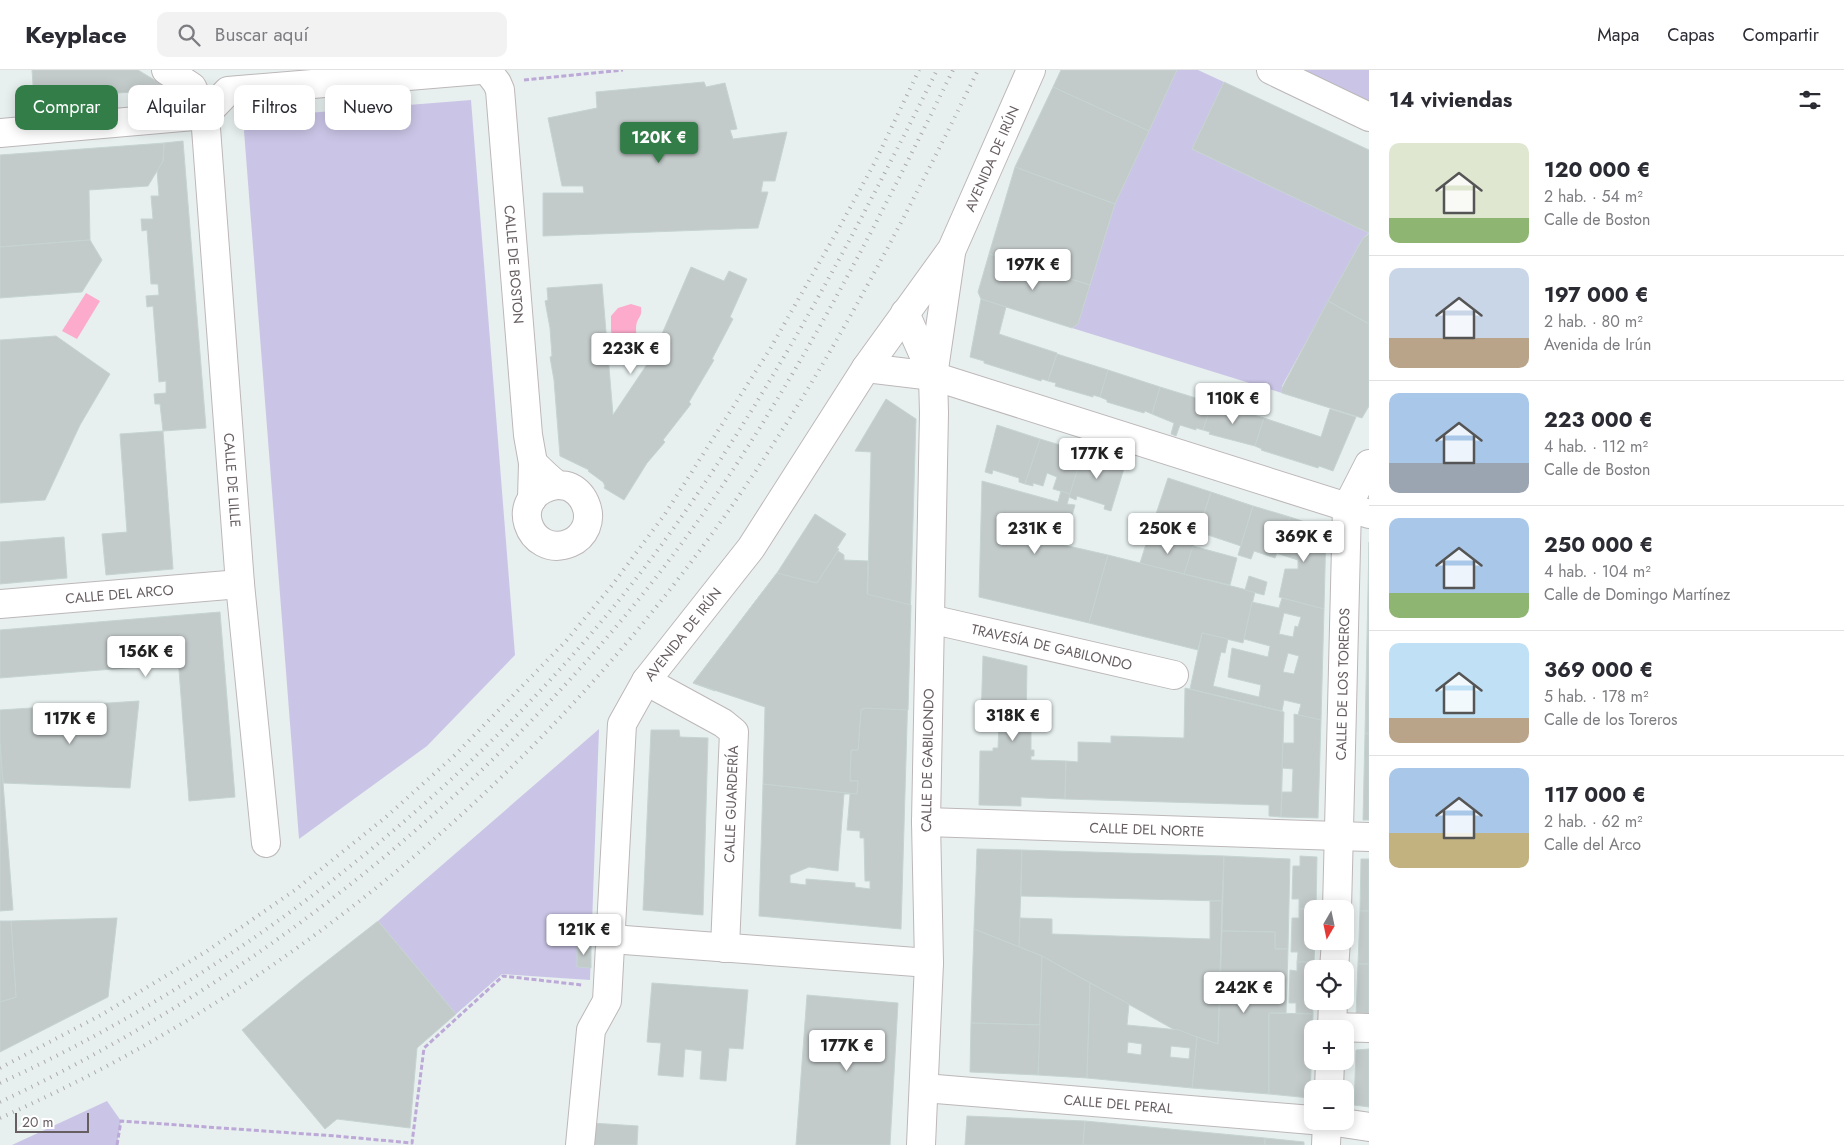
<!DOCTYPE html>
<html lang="es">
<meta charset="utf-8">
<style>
body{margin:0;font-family:Jost,sans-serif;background:#f2f2f3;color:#2b2b33;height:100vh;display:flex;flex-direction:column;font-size:19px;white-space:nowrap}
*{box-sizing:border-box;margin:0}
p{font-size:16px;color:#7c7c81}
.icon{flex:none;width:28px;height:28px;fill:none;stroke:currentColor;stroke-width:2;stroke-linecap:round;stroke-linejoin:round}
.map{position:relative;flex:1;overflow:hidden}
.drawer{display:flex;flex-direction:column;background:#fff;width:475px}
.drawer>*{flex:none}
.top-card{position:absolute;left:15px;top:15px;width:475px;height:45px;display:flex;gap:10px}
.needle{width:32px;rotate:189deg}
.fabs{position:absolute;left:1304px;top:830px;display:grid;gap:10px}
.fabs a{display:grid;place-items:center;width:50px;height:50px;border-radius:10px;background:#fff;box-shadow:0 2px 12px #0003;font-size:25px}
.scale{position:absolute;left:15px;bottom:12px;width:74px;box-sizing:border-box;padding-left:5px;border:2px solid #675e61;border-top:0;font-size:14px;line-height:18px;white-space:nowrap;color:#675e61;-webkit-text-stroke:4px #fff;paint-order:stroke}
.price{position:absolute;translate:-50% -42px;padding:0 11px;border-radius:5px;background:#fff;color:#222;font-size:16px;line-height:32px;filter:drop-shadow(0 1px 2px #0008)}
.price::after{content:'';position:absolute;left:50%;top:30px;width:15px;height:11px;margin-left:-8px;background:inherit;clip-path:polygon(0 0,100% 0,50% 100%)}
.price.current{background:#327d48;color:#fff}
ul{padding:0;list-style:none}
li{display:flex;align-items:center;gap:15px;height:125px;padding:0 20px}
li+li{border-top:1px solid #e1e1e2}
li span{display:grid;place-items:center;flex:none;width:140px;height:100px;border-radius:10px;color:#555}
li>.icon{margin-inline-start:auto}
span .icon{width:60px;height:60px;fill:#fffc;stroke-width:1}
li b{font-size:21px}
h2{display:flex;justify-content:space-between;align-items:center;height:60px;padding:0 20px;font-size:21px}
.pill{padding:0 18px;border-radius:10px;background:#fff;box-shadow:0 2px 12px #0003;font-size:18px;line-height:45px}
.pill.current{background:#327d48;color:#fff}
header{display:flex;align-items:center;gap:30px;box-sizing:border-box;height:70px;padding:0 25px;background:#fff;border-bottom:1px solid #e1e1e2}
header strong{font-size:24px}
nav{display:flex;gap:28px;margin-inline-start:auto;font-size:18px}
.search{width:350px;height:45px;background:#f2f2f3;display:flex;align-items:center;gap:12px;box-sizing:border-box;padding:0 18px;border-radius:10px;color:#7c7c81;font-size:19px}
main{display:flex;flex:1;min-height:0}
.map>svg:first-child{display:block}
.green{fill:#cac5e6}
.water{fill:#fcabcc}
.building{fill:#c3cbca;stroke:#c5d4d2;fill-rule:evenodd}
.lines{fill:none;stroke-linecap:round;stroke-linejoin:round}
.minor-casing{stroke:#bdb7b8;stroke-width:30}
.path{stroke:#bca9d7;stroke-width:3;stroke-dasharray:5 2.5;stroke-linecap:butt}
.minor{stroke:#fff;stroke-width:28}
.rail{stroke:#adaaab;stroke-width:4;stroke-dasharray:1 6;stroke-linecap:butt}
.labels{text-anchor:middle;stroke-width:4.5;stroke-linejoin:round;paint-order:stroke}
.street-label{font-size:14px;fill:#675e61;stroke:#fff}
</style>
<header>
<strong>Keyplace</strong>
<div class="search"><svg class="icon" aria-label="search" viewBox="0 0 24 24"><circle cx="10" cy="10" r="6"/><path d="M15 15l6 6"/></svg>Buscar aquí</div>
<nav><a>Mapa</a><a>Capas</a><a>Compartir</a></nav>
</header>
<main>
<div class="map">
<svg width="1369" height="1075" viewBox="0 0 1369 1075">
<rect width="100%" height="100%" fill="#e7f0ef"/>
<g class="green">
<path d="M1177,0H1198L1224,12L1192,79L1369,163L1363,168L1282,316V323L1072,258L1078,254L1115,134Z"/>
<path d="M1294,0H1369V36Z"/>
<path d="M471,30L515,585L427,676L299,769L243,48Z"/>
<path d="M599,659L590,910L502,904L456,944L378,851L404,828Z"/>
<path d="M107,1031L121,1051L117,1075H12Z"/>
</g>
<g class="water">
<path d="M86,223L100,231L77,269L62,261Z"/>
<path d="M631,234L641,237C642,246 640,245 637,252C634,262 640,269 632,276L622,279L615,275L611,261V246L618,238Z"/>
</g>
<g class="building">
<path d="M32,0H138L161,14L160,20L34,29Z"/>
<path d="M1061,0H1177L1149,61L1053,17Z"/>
<path d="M704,12L706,17L725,13L737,59L730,60L733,69L787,62L775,111H763L761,122H768L758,158L543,166V123H584L583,116H562L548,48L597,38L596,22Z"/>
<path d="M1224,12L1369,80V163L1192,79Z"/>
<path d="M1053,17L1149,61L1115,134L1015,97Z"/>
<path d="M183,71L206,358L163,361L160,334H155L154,324L166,323V311L159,312L153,236L147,237L146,226L159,225L158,214H151L147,160L142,161L141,149H153L151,126H159L157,100L163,91L164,73Z"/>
<path d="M164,73L163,91L148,116L89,120L90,170L0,177V85Z"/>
<path d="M1015,97L1115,134L1090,215L989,184Z"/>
<path d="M1369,164V254L1328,231L1363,168Z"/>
<path d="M90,170L102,190L82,222L0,228V177Z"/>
<path d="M989,184L1090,215L1078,254L1072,258L981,229L978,222Z"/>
<path d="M691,197L724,211L729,201L747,209L730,247L733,249L712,289L714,290L689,332L691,334L663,370L665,372L647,393L624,430L604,418L605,416L603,412L588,401L589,400L560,386L554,310L550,287L552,286L550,258L545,231L548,230L547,218L602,214L613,345L652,287Z"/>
<path d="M981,229L1006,237L999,264L1057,283L1048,311L1042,309L1041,311L984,293V291L970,287Z"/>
<path d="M1328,231L1369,254V336L1362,348L1282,323L1281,320Z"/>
<path d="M56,266L110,304L80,355L45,430L0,433V270Z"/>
<path d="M1057,284L1108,300L1100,327L1093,325V327L1055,316L1056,313L1048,311Z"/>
<path d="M1108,300L1160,317L1152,344L1145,341L1144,343L1127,338L1107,332V330L1100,327Z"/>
<path d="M1160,317L1212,333L1203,360L1196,358V360L1180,355L1176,366L1171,364L1174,353L1152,344Z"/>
<path d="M886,329L916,349L901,859L759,846L763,714L857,724L858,711H850V699L851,680H858L861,640L865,638L871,382L855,381ZM844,724H850L847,760L860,761V768H864L865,811H870V819L855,817V813L806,809V815L790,813V805L809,797L838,801Z"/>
<path d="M1212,333L1264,348L1255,376L1209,364L1210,362L1203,360Z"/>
<path d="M1330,339L1356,347L1333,401L1319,396L1318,398L1261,380L1262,379L1255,376L1264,348L1321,367Z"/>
<path d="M997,355L1040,369L1025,414L1019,412V408L993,400L992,404L985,402Z"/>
<path d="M163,361L173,499L106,505L102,464L127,462L120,364Z"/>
<path d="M1040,369L1083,382L1070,424L1053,419L1057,407L1047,403L1043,416L1033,413V416L1025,414Z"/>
<path d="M1083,382L1125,395L1111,441L1104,439L1105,435L1077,426L1076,430L1069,427Z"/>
<path d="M1168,408L1211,422L1196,468L1186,465L1188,457L1161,449L1159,456L1151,454L1152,450H1154Z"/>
<path d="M982,411L1058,432L1061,421L1070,424L1067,434L1075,435L1064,475L1108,485L1089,553L979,527Z"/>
<path d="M1211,422L1253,436L1241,476L1205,464L1204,468L1197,466Z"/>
<path d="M1253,436L1290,447L1275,488L1254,481L1251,489L1238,485Z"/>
<path d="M815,444L846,464L837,478L839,479L817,513L800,509L715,621L693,613L777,503Z"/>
<path d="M1290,447L1326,459L1324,539L1279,527L1285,499H1298V490L1276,483Z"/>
<path d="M64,467L67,508L0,514V472Z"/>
<path d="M1148,468L1174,475L1176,469L1194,474L1184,504L1140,493Z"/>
<path d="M1369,472V664L1365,663Z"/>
<path d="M1193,476L1237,488L1230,515L1184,504Z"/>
<path d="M838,481L844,485V490L868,491L867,524L911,535L908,640L865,638L861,640L858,680H851L850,711H858L857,724L763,714L765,637L693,613L777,503L817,513Z"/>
<path d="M1108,485L1255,522L1243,573L1202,563L1198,580L1089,553Z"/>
<path d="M1249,506L1267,512L1264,525L1245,520Z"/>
<path d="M1282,528L1324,539L1321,650L1298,645L1301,634L1284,630L1282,641L1190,619L1202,563L1228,569L1225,583L1221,582L1213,616L1259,627L1261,615L1228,607L1232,578L1268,587L1270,576L1244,569L1252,532L1279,538ZM1284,543L1301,547L1298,557L1295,556L1293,567L1279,564ZM1288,583L1299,586L1294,604L1283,602Z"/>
<path d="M220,542L235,727L189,731L177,574L138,578L139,597L0,608V560Z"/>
<path d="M983,586L1027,596L1026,654L1031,655V680H1034V686H1031V690L1066,691L1065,729L1021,727V736L979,735L980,681H993V678H998L999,655L994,654V651L981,650Z"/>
<path d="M1185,618L1284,642L1281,747L1269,746V735L1065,729L1066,691L1078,692V672L1111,673V666L1184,668Z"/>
<path d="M139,631L130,718L3,713L0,674V640Z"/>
<path d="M1294,644L1321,650L1318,748L1281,747L1282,722H1292L1293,699L1282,698L1283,673H1294Z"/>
<path d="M651,660H679L680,667L708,668L703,845L643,840Z"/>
<path d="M1365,663L1369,664V750H1363Z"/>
<path d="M0,674L13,840L0,841Z"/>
<path d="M977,779L1022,780L1019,877L974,859Z"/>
<path d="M1022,780L1224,786L1222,831L1021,826Z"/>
<path d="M1224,786L1290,789L1288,879H1275V862L1222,861Z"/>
<path d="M1300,786L1317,787L1316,839H1299V829H1292L1293,796H1300Z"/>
<path d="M1361,789H1369V841H1360Z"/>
<path d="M1210,831H1222L1218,974L1173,959L1042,886L1019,877L1020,848L1052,849V864L1210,869Z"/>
<path d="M1299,839H1312V871H1315L1314,892H1297L1298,882H1291L1292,848H1299Z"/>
<path d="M1360,841H1369V894H1358Z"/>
<path d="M117,848L108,927L0,982V932L16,927L11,851Z"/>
<path d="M0,851H11L16,927L0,932Z"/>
<path d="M378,851L456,944L417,978L410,1058L337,1049L325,1059L242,960L304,909Z"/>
<path d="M974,859L1042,886L1040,955L971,953Z"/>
<path d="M1222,861L1275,862V879H1288L1286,943H1269V1024L1192,1018L1197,967L1218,974Z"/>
<path d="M577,875L591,876V898L577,897Z"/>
<path d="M1042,886L1090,913L1087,1008L1038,1005Z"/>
<path d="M1297,892H1314V899H1312L1313,944L1296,943V933H1289L1290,900L1297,901Z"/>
<path d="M1358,894H1369V946L1356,945Z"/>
<path d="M652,913L748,920L743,979L729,978L726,1011L700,1009L702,981L685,979L683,1007L658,1005L661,973L647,972Z"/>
<path d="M1090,913L1129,934L1127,955L1179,960L1197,967L1192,1018L1087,1008ZM1128,972L1142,974L1141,985L1127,983ZM1171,976L1190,978L1189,989L1170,987Z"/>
<path d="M807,925L898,933L890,1075H796Z"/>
<path d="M1269,943L1313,944L1310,1028L1269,1024Z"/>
<path d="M971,953L1040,955L1038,1005L970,1002Z"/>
<path d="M1369,979V1037L1354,1035L1356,980Z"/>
<path d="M967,1046L1085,1051L1083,1075H965Z"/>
<path d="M1085,1051L1265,1068V1075H1083Z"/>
<path d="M592,1053L638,1056L637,1075H591Z"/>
<path d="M1265,1068L1304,1072V1075H1265Z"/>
</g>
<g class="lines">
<g class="minor-casing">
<g id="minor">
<path id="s1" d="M166,0L192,17L205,45L240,514L266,773"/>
<path id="s2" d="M487,0L497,13L500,20L528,365L533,393L532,429"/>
<path d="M1271,0L1369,47"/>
<path d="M0,63L205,45L228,21L480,0"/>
<path d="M905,243L933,306"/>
<path d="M866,298L933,306L1369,444"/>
<path d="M533,393C540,400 548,408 556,414C560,416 563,415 567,416C584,422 592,442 586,457C583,464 577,470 570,473C529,490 504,424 557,415"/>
<path id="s3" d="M0,534L240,514"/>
<path id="s4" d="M930,549L1174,605"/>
<path d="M646,611L723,653L734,662L725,878"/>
<path id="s5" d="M926,752L1369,767"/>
<path id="s6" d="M1337,839L1347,437L1369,394"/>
<path d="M611,869L929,893"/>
<path d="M1334,899L1336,871"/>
<path d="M1332,957L1369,958"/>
<path d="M1332,959L1333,931"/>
<path id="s7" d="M924,1018L1312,1050"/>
<path d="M1329,1019L1330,991"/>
<path d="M1329,1051L1369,1057"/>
<path id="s8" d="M580,1075L591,960L607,931L622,654L646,611L751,478L866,298L952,179L1031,0"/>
<path id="s9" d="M921,1075L929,893L926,752L934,343L933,306L951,183"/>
<path d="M1326,1075L1327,1051"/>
</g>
</g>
<g class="path">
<path d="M524,10L623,0"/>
<path d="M117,1075L121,1051L336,1066L412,1073L424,978L503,906L582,915"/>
</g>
<use href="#minor" class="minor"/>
<g class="rail">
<path d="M0,998L101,945L207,881L295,820L386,747L455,685L566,571L613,514L665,444L770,279L839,158L875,92L919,0"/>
<path d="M0,1013C263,893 514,686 680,449C780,307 860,154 937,0"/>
<path d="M0,1032C293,895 562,664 738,392C819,267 887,134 953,0"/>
<path d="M0,1048C281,924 525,719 706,472C814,325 898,163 978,0"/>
</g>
</g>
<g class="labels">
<g class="street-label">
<text dy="5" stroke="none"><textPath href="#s8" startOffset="1104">AVENIDA DE IRÚN</textPath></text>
<text dy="5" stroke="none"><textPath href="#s2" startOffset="199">CALLE DE BOSTON</textPath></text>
<text dy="5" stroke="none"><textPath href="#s1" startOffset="428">CALLE DE LILLE</textPath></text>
<text dy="5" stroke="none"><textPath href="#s3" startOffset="120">CALLE DEL ARCO</textPath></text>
<text dy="5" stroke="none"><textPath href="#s8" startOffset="535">AVENIDA DE IRÚN</textPath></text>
<text dy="5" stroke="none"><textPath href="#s4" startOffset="125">TRAVESÍA DE GABILONDO</textPath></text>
<text dy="5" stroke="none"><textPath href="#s6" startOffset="225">CALLE DE LOS TOREROS</textPath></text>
<text dy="5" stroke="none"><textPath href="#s9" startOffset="385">CALLE DE GABILONDO</textPath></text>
<text transform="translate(731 734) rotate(-88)" y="5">CALLE GUARDERÍA</text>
<text dy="5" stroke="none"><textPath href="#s5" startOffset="221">CALLE DEL NORTE</textPath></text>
<text dy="5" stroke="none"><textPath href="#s7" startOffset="195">CALLE DEL PERAL</textPath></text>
</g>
</g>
</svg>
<div class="fabs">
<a><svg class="needle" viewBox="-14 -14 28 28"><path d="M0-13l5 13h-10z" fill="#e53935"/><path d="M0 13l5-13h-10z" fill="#7c7c81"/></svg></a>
<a><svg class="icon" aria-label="locate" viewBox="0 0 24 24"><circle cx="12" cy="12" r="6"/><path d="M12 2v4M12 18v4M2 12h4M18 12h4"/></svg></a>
<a>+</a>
<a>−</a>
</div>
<div class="scale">20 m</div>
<b class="price current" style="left:659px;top:94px">120K €</b>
<b class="price" style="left:1033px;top:221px">197K €</b>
<b class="price" style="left:631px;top:305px">223K €</b>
<b class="price" style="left:1233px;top:355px">110K €</b>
<b class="price" style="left:1097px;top:410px">177K €</b>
<b class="price" style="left:1035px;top:485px">231K €</b>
<b class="price" style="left:1168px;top:485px">250K €</b>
<b class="price" style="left:1304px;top:493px">369K €</b>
<b class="price" style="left:146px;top:608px">156K €</b>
<b class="price" style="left:1013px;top:672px">318K €</b>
<b class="price" style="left:70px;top:675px">117K €</b>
<b class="price" style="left:584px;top:886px">121K €</b>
<b class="price" style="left:1244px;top:944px">242K €</b>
<b class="price" style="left:847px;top:1002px">177K €</b>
<div class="top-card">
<a class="pill current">Comprar</a>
<a class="pill">Alquilar</a>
<a class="pill">Filtros</a>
<a class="pill">Nuevo</a>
</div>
</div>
<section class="drawer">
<h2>14 viviendas<svg class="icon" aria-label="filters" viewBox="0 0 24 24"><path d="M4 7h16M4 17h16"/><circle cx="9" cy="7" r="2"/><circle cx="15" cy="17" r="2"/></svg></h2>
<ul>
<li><span style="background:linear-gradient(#dfe7d0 75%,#8fb573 0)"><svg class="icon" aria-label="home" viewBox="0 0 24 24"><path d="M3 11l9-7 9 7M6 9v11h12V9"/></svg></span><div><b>120 000 €</b><p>2 hab. · 54 m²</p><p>Calle de Boston</p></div></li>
<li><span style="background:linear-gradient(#c9d6e8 70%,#b9a48a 0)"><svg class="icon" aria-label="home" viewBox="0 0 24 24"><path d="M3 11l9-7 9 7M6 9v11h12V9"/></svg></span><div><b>197 000 €</b><p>2 hab. · 80 m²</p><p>Avenida de Irún</p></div></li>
<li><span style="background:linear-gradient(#a9c7e8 70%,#9aa5b1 0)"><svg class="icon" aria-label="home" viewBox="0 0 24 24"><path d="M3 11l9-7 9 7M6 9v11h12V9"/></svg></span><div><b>223 000 €</b><p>4 hab. · 112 m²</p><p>Calle de Boston</p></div></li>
<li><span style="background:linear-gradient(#a9c7e8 75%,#8fb573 0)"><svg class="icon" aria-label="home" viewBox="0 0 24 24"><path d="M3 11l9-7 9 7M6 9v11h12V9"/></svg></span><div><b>250 000 €</b><p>4 hab. · 104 m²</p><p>Calle de Domingo Martínez</p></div></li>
<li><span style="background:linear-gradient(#bfe0f5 75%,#b9a48a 0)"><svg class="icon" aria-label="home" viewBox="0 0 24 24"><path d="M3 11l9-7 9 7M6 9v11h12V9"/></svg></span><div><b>369 000 €</b><p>5 hab. · 178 m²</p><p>Calle de los Toreros</p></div></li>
<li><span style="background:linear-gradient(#a9c7e8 65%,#c2b280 0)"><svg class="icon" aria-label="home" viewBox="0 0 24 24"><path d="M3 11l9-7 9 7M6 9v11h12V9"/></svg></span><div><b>117 000 €</b><p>2 hab. · 62 m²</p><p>Calle del Arco</p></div></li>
</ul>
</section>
</main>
